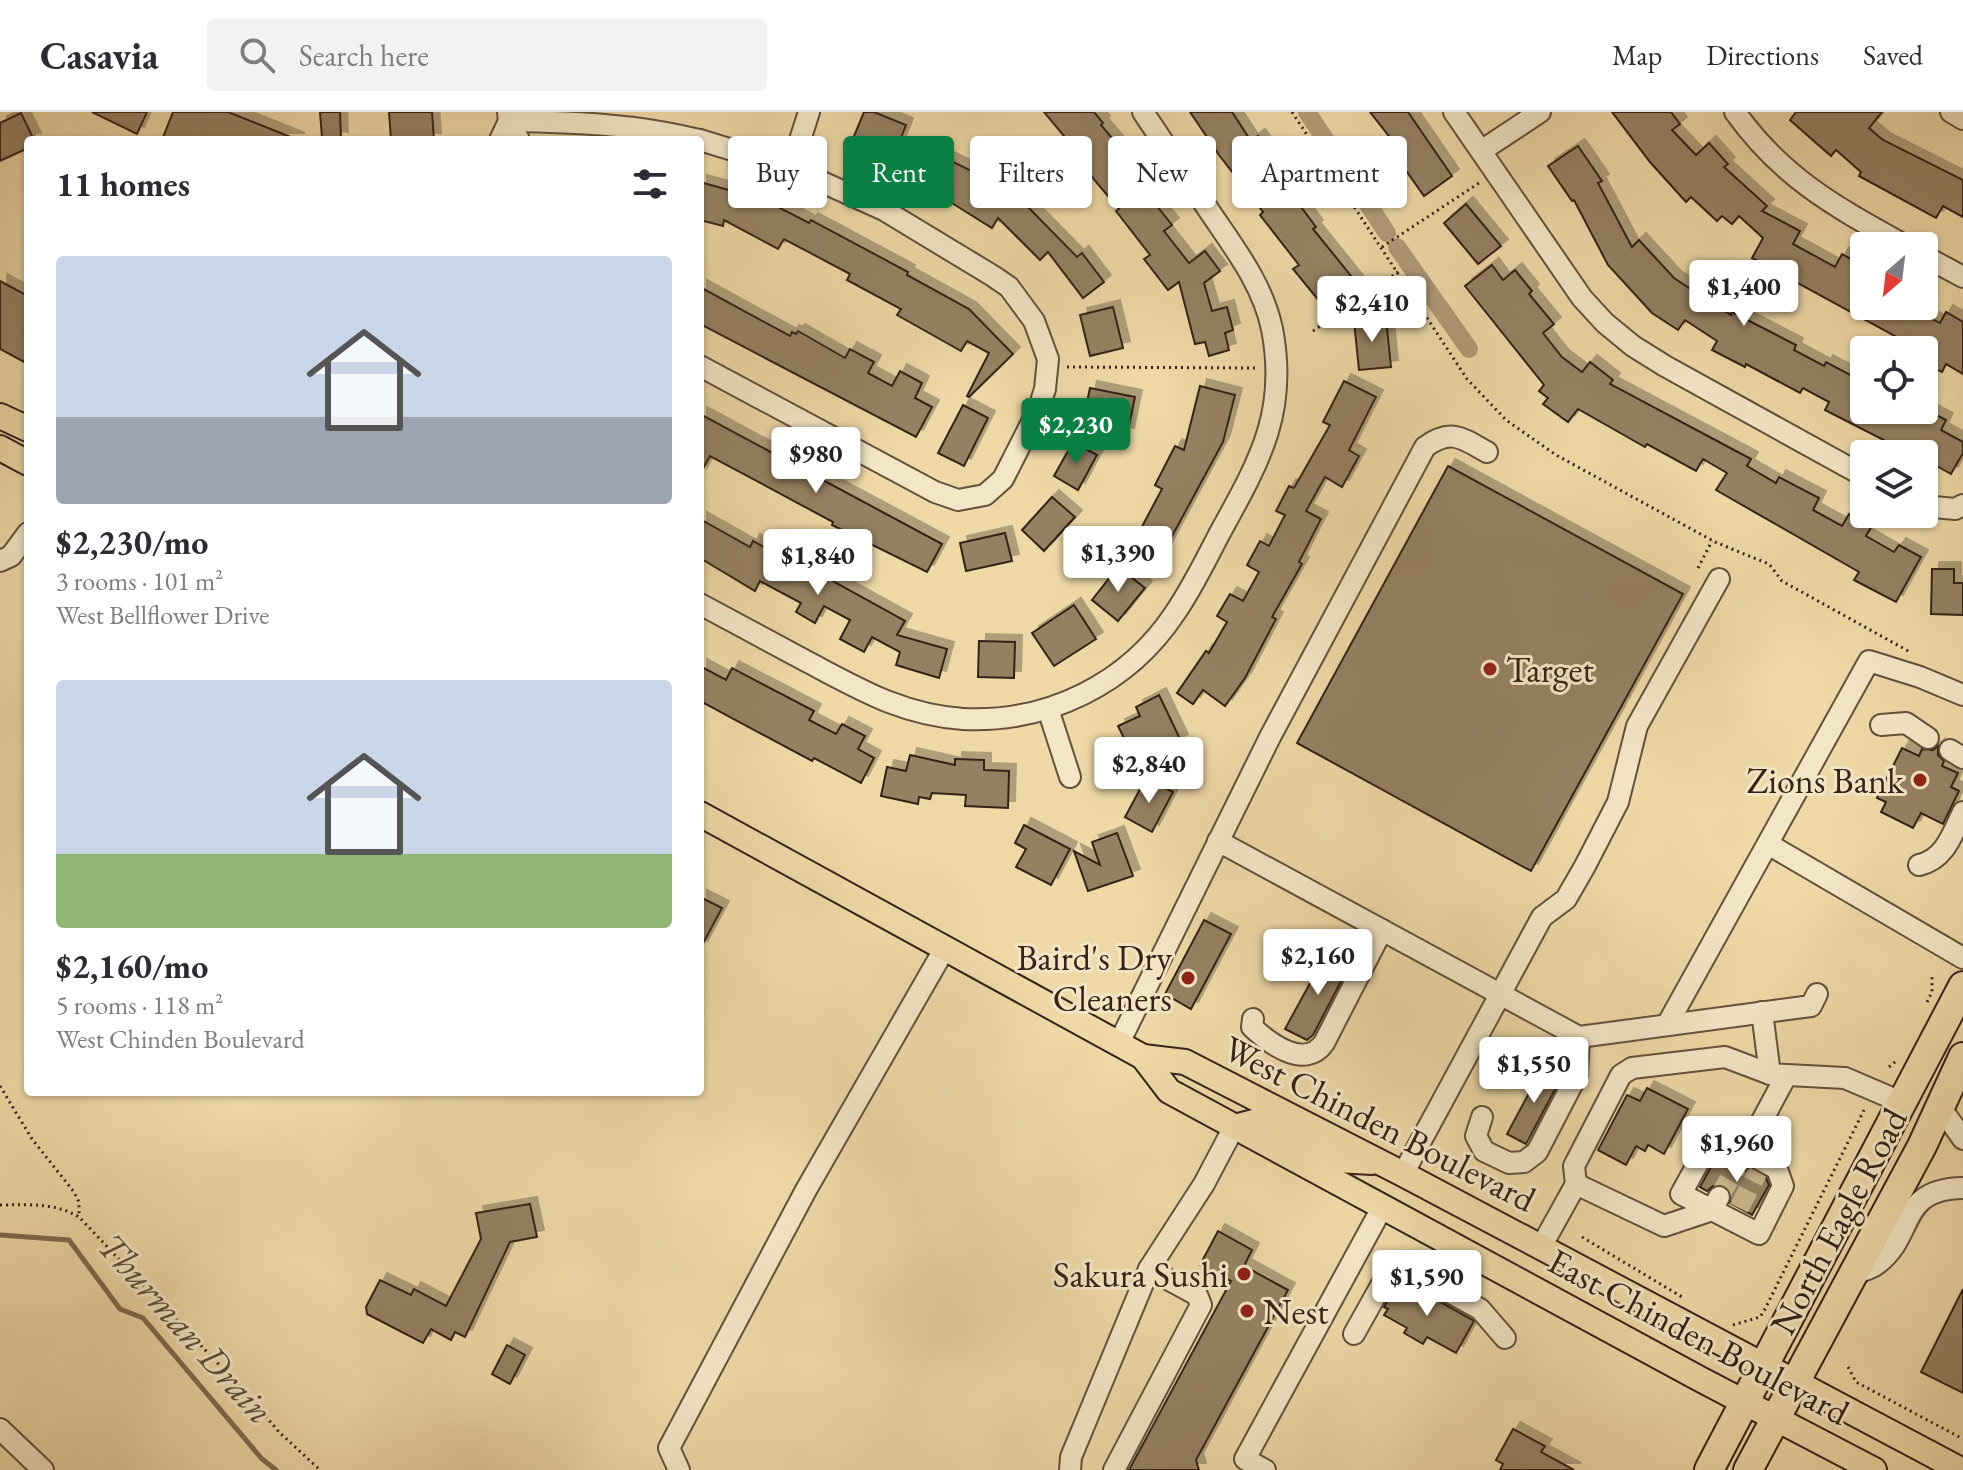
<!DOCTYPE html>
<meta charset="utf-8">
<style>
body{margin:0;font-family:"EB Garamond",serif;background:#f2f2f3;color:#2b2b33;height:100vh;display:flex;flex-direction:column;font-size:30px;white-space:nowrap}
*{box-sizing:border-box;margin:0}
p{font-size:26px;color:#7c7c81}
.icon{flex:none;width:44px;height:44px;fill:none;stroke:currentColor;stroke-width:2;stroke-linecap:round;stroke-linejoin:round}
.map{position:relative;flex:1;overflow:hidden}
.drawer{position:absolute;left:24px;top:24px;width:680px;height:960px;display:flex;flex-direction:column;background:#fff;border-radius:8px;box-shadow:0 2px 6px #0004}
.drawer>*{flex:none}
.banner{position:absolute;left:728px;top:24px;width:760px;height:72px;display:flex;gap:16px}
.needle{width:52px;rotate:208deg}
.fabs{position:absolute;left:1850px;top:120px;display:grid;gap:16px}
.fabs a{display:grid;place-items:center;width:88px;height:88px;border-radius:8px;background:#fff;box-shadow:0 2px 6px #0004;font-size:40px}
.price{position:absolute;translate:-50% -68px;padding:0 18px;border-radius:8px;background:#fff;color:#222;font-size:26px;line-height:52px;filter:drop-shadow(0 2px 4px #0008)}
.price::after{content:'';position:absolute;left:50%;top:48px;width:24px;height:18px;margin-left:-12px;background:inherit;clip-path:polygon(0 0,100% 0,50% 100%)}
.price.current{background:#0b8043;color:#fff}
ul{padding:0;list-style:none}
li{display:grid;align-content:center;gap:16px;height:424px;padding:0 32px}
li span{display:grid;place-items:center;height:248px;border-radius:8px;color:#555}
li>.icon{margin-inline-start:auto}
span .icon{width:144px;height:144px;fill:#fffc;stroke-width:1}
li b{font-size:34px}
h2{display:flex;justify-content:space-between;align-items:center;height:96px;padding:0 32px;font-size:34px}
.chip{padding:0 28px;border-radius:8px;background:#fff;box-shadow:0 2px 6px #0004;font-size:28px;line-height:72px}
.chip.current{background:#0b8043;color:#fff}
header{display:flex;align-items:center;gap:48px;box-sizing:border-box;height:112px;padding:0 40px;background:#fff;border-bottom:2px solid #e1e1e2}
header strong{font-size:38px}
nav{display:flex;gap:44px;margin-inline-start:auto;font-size:28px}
.search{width:560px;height:72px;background:#f2f2f3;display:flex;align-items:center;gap:20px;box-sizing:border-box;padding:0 28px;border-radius:8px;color:#7c7c81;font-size:30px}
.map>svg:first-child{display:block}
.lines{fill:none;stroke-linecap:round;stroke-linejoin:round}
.stream{stroke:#7f6a50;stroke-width:5}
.canal{stroke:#af9a76;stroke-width:18}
.building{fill:#958162;stroke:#362218;stroke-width:2;filter:url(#shadow)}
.minor-tunnel{stroke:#c8b48a;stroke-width:20;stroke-dasharray:20 10;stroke-linecap:butt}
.minor-casing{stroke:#64503c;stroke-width:24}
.major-casing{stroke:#362218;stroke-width:28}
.highway-casing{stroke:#362218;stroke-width:32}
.path{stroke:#362218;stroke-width:3;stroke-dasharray:2 4;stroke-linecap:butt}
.minor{stroke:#f3e6c5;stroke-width:20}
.major{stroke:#edd8a6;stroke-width:24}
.highway{stroke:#edd8a6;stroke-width:28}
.poi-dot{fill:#8f2418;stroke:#f3e6c5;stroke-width:3}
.labels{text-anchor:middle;stroke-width:6;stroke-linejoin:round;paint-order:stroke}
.poi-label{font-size:36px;fill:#362218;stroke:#f3e6c5;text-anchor:end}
.street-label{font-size:36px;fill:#362218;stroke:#f3e6c5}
.water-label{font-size:38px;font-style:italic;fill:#604c39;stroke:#f3e6c5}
</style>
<header>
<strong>Casavia</strong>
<div class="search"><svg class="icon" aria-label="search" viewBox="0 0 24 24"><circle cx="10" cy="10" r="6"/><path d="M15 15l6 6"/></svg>Search here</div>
<nav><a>Map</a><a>Directions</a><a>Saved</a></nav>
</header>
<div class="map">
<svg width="1963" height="1358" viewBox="0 0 1963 1358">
<defs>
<filter id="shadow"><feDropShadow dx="7" dy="-7" stdDeviation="0" flood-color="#0004"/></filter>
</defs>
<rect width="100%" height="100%" fill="#edd8a6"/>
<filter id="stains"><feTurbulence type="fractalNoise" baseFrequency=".0025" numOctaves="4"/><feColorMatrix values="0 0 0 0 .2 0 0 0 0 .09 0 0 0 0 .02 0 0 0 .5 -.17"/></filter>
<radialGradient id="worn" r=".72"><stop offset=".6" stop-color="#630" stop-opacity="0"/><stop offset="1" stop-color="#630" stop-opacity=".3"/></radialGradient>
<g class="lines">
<path class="stream" d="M0,1123L69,1128L120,1197L143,1206L262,1347L276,1358"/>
<g class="canal">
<path d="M1307,0L1387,121"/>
<path d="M1397,135L1469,237"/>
</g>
</g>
<g class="building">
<path d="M92,0H147L137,22Z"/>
<path d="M173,0H228L298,28H162Z"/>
<path d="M320,0H340L341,27L322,25Z"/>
<path d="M389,0H432L434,28H391Z"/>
<path d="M864,0H874L906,13L897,36L920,46L925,36L980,63L1025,92L1077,145L1082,141L1104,170L1083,186L1048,140L1040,148L998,106L992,116L947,88L908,68L909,66L847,41Z"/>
<path d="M1044,0H1094L1103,11L1101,13L1145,65L1138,70L1172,113L1164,119L1189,151L1205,139L1220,159L1204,171L1212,199L1227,195L1233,218L1225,221L1229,238L1209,244L1205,230L1195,232L1179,170L1168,178L1144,147L1150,143L1116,99L1119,97L1080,51L1084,48Z"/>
<path d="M1190,0H1232L1251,29L1258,24L1290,66L1283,71L1316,115L1313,117L1356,170L1325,196L1293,157L1299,153L1260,103L1263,100L1219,43Z"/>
<path d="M1370,0H1408L1452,64L1424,84L1400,50L1406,46Z"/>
<path d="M1612,0H1671L1680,12L1672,18L1696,43L1709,31L1728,52L1724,55L1767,94L1762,99L1800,119L1793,132L1835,155L1842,142L1864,154V194H1904L1940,211L1946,200L1963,210V262L1946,252L1942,260L1924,250V238H1901L1906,230L1752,146L1763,126L1739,104L1732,112L1722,104L1717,109L1691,85L1686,90L1650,50Z"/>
<path d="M1796,0H1882L1869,16L1883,28L1963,68V105L1943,94L1936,106L1859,64L1861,60L1836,38L1831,44L1790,8Z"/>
<path d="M21,1L34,28H28V36L0,49V11Z"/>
<path d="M1578,34L1602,69L1598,71L1632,135L1639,128L1674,166L1731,203L1732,200L1796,233L1794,238L1824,254L1826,250L1864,270V281L1855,298H1927L1946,308L1941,318L1963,330V341L1951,362L1924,347V342H1915L1902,335L1901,337L1825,298L1829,290L1803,276L1800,281L1746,252L1745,255L1712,238L1717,229L1685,208L1678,218L1652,201L1608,153L1574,88L1572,89L1548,54Z"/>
<path d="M700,70L754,85L755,83L809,111L811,108L908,160L907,163L969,197L1013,242L969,285L967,284L989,241L967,229L961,239L897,203L901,197L847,168L850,162L784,127L778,137L724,108L723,114L700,108Z"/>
<path d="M1466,92L1501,134L1478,152L1444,111Z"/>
<path d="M1492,153L1503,168L1515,158L1532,179L1529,182L1554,212L1543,221L1562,245L1582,260L1590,250L1613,268L1610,272L1751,347L1747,354L1776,371L1779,365L1819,386L1813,398L1842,414L1849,402L1872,414L1866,424L1894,440L1899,433L1921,445L1896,490L1854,468L1859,460L1716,378L1727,361L1703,347L1696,359L1647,332L1645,335L1578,297L1568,310L1543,292L1548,286L1539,279L1544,273L1465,174Z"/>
<path d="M0,169L28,184V252L0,237Z"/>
<path d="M700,175L790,224L792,220L796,222L798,219L845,246L850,237L874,250L868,261L892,274L900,259L922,271L915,286L932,295L916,325L700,212Z"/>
<path d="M1113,195L1123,236L1090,244L1080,203Z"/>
<path d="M1386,206L1391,255L1359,258L1354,209Z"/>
<path d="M1344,269L1376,285L1349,338L1359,344L1342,375L1325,365L1306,399L1321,407L1299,450L1302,452L1272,505L1276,507L1245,566L1225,594L1203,578L1193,592L1177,581L1206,539L1209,541L1227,510L1217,504L1230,482L1243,489L1259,460L1247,453L1260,429L1269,434L1285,403L1276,399L1289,374L1294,376L1330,313L1323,310Z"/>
<path d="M1200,274L1235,283L1223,330L1157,452L1130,437L1162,377L1155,373L1175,334L1184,338Z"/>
<path d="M1090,276L1135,285L1127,323L1082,314Z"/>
<path d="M963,293L988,306L964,354L938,341Z"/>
<path d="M700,302L942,432L927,460L832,413L833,410L710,344L700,362Z"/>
<path d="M1073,330L1097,343L1078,378L1054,364Z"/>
<path d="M1448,354L1683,482L1531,759L1297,631Z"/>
<path d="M1052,385L1075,405L1044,439L1022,418Z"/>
<path d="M700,407L750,435L753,429L816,464L823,452L838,460L833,469L905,509L897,523L947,537L939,566L896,553L900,540L872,525L864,540L840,527L850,508L824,494L815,511L796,500L801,491L760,469L755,479L700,446Z"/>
<path d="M1005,421L1012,449L966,459L960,431Z"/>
<path d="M1118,455L1145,476L1118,509L1092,488Z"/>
<path d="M1932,457H1954V471H1963V503L1931,502Z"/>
<path d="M1074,493L1096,527L1054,554L1032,521Z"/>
<path d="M979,529L1015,530L1014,566L978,565Z"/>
<path d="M700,554L726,568L732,556L814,599L809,608L836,622L842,612L865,624L858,637L874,646L861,671L814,646L812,649L700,589Z"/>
<path d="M1159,583L1181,629L1136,651L1118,614L1140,604L1136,595Z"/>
<path d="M1938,634V643L1944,649L1942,654L1958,661L1951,675L1959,679L1943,712L1921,701L1913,716L1881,700L1886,690L1877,686L1902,636L1919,644L1922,637L1933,638Z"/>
<path d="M910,643L955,653V647L984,648V658L1009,659L1008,696L965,694L966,683L932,681L930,687L919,685L918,692L881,684L887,655L906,659Z"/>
<path d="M1146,666L1173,680L1152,720L1125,705Z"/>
<path d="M1024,713L1070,737L1051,773L1016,755L1026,737L1015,731Z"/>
<path d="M1117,721L1133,764L1088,779L1074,739L1100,753L1092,730Z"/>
<path d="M700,785L722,796L700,837Z"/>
<path d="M1204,808L1231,822L1191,897L1165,882Z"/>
<path d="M1327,840L1350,852L1313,923L1307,928L1285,917Z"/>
<path d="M1543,955L1562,964L1526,1032L1507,1022Z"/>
<path d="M1647,976L1688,997L1664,1042L1648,1033L1645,1039L1636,1034L1626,1053L1598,1038L1627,983L1640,989Z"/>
<path d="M1719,1040L1729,1045L1730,1054L1734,1059L1742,1061L1750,1057L1766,1066L1769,1073L1752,1103L1730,1091V1079L1724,1073L1713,1074L1707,1079L1700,1075Z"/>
<path d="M530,1092L537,1125L510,1130L465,1225L455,1220L451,1228L431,1217L423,1231L367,1202L366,1195L380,1168L411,1183L414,1177L446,1194L481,1127L476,1101Z"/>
<path d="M1218,1119L1252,1138L1244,1154L1288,1178L1196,1348L1199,1358H1129L1231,1169L1200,1153Z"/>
<path d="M1403,1169L1474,1209L1456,1241L1427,1225L1423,1232L1404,1221L1407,1216L1384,1203L1388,1197L1384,1195L1396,1174L1399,1176Z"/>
<path d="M1963,1177V1281L1921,1260Z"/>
<path d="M507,1233L525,1243L510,1272L492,1262Z"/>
<path d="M1513,1317L1545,1334L1541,1340L1574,1358H1500L1503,1352L1496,1348Z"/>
</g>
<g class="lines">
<g class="minor-tunnel">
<path d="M1719,1085L1740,1049"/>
<path d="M1739,1096L1758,1059"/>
</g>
<g class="minor-casing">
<g id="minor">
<path d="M508,0L509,9C573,10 636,12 699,28"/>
<path d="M1454,0L1582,186L1605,211L1633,234L1665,254L1864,364"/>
<path d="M1735,0C1783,67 1836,95 1906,134"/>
<path d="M1951,0L1963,7"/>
<path d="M500,28L509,9L519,28"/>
<path d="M700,28L791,56L884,98L993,164L1009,175L1034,209L1048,247L1045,277L1039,296L1003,367L985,383L958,388L935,380L700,254"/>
<path d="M1481,39L1540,0"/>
<path d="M791,56L809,0"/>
<path d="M1924,144L1963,165"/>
<path d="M1924,394L1955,397L1963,393"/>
<path d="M0,449L11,444L28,421"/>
<path d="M700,492C735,511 771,530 806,549C859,577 902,603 963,607C1048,611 1128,572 1175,501C1193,475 1207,445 1222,417C1260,348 1288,299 1272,217C1263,173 1235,137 1210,100C1188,67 1165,33 1143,0"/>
<path d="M1048,597L1070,665"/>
<path d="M1881,613L1906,611L1928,626"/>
<path d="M1950,638L1963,646"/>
<path d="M1218,729L1579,925L1811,894L1817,882"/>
<path d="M1768,732L1963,846"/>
<path d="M1919,753C1945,747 1952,723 1963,700"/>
<path d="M1762,900L1770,962L1845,966L1901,990"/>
<path d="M1253,907L1252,915C1270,932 1305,958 1324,931L1382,818"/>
<path d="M1667,913L1869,549L1920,565L1963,583"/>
<path d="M1118,933L1270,625L1425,335C1451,316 1462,326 1487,340"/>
<path d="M1940,995L1963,1027"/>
<path d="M1482,1005L1476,1024L1484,1039L1509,1051L1524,1050L1537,1040L1577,963L1579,925"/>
<path d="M1714,1022L1777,1057L1783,1074L1759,1122L1681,1082Z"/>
<path d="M1741,1048L1786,964"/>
<path d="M1403,1062L1542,805L1566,787L1585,754L1618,690L1637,614L1719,467"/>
<path d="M1576,1072L1574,1054L1621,963L1632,956L1725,945L1770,962"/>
<path d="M1541,1135L1576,1072L1664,1114L1712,1098L1719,1085"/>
<path d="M1854,1162C1861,1159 1871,1157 1877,1152C1916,1123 1897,1077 1963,1076"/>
<path d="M1354,1222L1387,1163L1399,1155L1406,1156L1480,1197L1505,1226"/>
<path d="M0,1317L43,1358"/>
<path d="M679,1358L669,1336L806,1078L945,836"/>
<path d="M1070,1358L1071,1345L1149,1157L1204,1072L1234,1015"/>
<path d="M1114,1358L1201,1193L1197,1183L1149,1157"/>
<path d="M1265,1358L1245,1347L1383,1094"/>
</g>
</g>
<g class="major-casing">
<g id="major">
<path d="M0,304L28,317"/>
<path d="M0,336L28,351"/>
<path d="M700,702L1143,945L1169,979L1700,1267L1874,1358"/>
<path d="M1143,945L1185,950L1403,1062L1961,1358"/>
<path d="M1234,1015L1261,1008L1337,1048L1372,1050"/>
</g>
</g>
<g class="highway-casing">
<g id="highway">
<path d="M1709,1358L1963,874"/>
<path d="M1748,1358L1922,1034L1963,945"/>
</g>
</g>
<g class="path">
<path d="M1292,0L1467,267L1506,308L1556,343L1715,430L1769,452L1782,469L1910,540"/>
<path d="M1382,135L1482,69"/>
<path d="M1313,219L1398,160"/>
<path d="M1067,255L1259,256"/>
<path d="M1698,456L1712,429"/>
<path d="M1927,890L1932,880V862"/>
<path d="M1889,955L1896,949"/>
<path d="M0,974L32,1027L74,1080L79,1090V1105"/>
<path d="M0,1093C28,1093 54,1090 79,1105L245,1280L279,1320L320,1358"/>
<path d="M1582,1125L1682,1185"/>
<path d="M1733,1213L1760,1205L1764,1199L1864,998"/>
<path d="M1848,1255L1856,1270L1963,1327"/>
</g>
<use href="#minor" class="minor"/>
<use href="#major" class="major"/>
<use href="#highway" class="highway"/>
</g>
<g class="poi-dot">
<circle cx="1490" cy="557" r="8"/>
<circle cx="1920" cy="668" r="8"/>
<circle cx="1188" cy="866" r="8"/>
<circle cx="1244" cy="1162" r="8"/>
<circle cx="1247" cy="1199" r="8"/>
</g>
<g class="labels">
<g class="poi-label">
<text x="1506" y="570" text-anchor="start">Target</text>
<text x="1904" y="681">Zions Bank</text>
<text x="1172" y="858">Baird's Dry<tspan x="1172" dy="41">Cleaners</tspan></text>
<text x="1228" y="1175">Sakura Sushi</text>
<text x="1263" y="1212" text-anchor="start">Nest</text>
</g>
<g class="street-label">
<text transform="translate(1380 1011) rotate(27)" y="13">West Chinden Boulevard</text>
<text transform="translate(1838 1109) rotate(-62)" y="13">North Eagle Road</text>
<text transform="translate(1699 1224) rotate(28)" y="13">East Chinden Boulevard</text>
</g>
<g class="water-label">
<text transform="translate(186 1216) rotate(48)" y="13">Thurman Drain</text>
</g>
</g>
<rect width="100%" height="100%" filter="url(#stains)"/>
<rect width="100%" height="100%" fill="url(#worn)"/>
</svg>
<div class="fabs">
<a><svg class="needle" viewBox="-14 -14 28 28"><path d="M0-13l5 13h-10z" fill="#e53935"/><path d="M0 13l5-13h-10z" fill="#7c7c81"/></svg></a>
<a><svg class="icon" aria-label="locate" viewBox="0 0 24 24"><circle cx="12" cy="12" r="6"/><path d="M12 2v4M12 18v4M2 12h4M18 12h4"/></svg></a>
<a><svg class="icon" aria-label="layers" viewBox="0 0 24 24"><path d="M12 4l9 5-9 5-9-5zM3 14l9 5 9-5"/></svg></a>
</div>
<b class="price" style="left:1744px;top:216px">$1,400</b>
<b class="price" style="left:1372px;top:232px">$2,410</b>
<b class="price current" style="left:1076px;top:354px">$2,230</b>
<b class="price" style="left:816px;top:383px">$980</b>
<b class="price" style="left:1118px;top:482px">$1,390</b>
<b class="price" style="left:818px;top:485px">$1,840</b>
<b class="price" style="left:1149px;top:693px">$2,840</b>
<b class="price" style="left:1318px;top:885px">$2,160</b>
<b class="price" style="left:1534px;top:993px">$1,550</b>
<b class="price" style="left:1737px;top:1072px">$1,960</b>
<b class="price" style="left:1427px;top:1206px">$1,590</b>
<div class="banner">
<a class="chip">Buy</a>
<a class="chip current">Rent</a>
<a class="chip">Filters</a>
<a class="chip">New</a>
<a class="chip">Apartment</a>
</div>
<section class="drawer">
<h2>11 homes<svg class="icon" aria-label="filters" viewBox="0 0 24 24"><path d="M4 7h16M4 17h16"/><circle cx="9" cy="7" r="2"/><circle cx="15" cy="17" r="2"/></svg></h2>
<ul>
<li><span style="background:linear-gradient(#c9d6e8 65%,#9aa5b1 0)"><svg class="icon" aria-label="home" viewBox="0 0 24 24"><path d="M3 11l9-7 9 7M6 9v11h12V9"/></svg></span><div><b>$2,230/mo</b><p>3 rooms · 101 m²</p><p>West Bellflower Drive</p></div></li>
<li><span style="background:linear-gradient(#c9d6e8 70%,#8fb573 0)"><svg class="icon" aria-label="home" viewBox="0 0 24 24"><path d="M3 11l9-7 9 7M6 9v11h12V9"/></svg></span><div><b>$2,160/mo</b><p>5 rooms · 118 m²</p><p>West Chinden Boulevard</p></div></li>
</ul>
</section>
</div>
